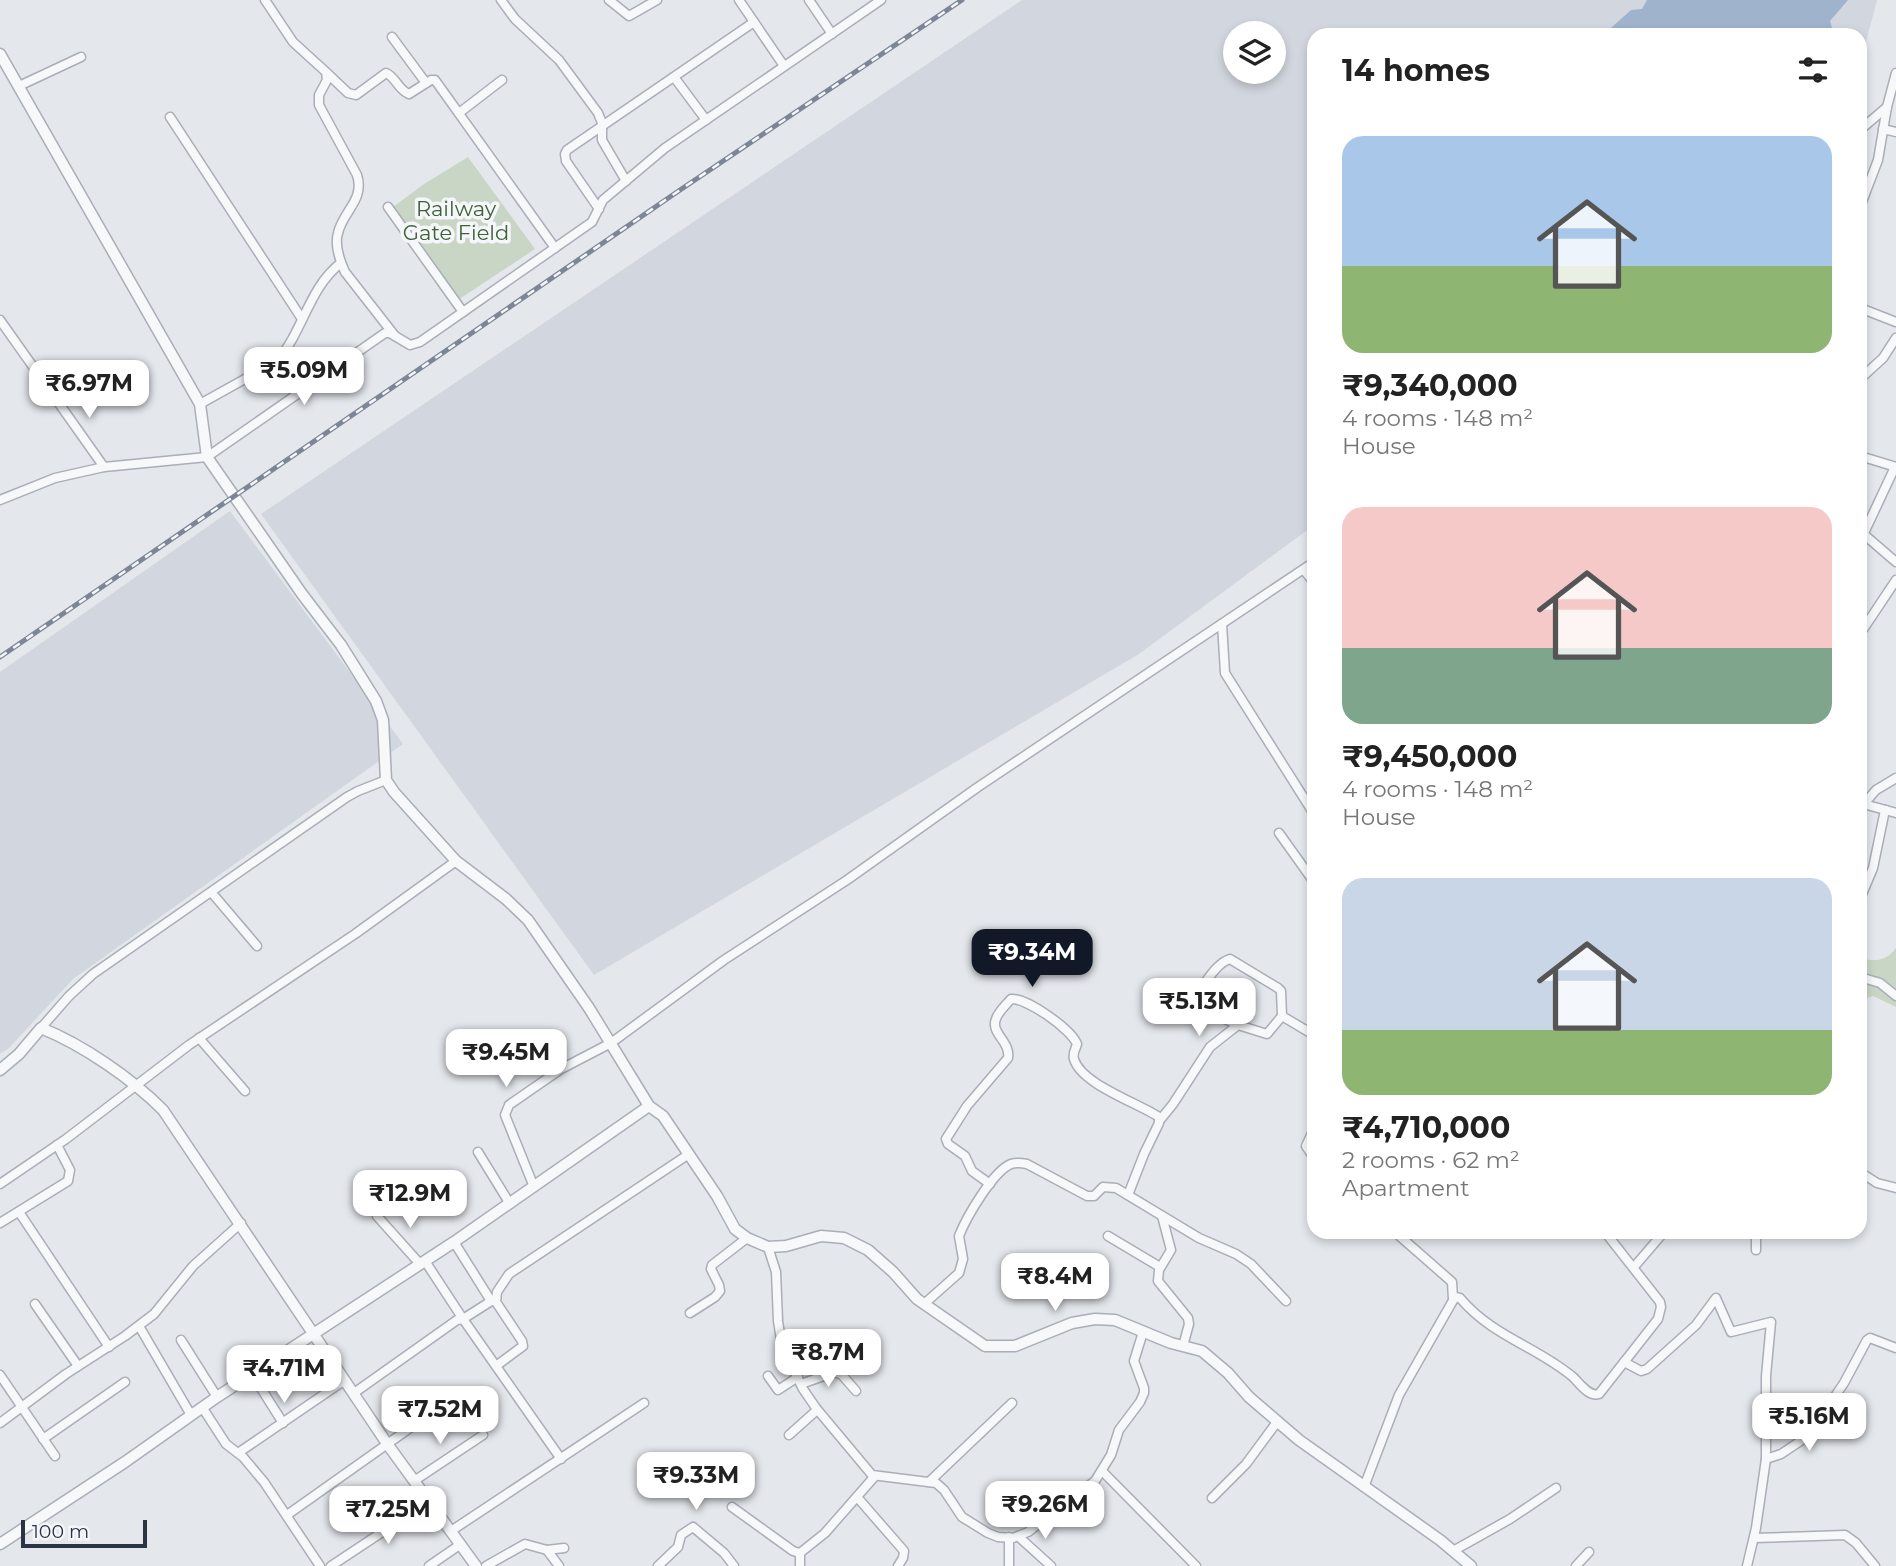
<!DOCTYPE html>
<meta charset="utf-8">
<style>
body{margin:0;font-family:Montserrat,sans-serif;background:#f6f6f6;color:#222;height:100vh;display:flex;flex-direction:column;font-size:26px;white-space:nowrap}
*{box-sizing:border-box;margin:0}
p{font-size:23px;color:#767676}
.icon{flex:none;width:38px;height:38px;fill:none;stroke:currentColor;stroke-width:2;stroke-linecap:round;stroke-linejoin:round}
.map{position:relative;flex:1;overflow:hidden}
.details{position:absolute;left:1307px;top:28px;width:560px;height:1211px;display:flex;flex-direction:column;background:#fff;border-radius:21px;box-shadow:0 4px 10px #0003}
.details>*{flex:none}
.controls{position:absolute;left:1223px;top:21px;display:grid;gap:14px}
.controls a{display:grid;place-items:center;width:63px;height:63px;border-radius:50%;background:#fff;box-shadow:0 4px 10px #0003;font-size:35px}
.scale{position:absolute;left:21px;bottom:18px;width:126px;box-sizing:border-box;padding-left:7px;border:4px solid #2b3445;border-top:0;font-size:19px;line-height:24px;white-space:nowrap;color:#2b3445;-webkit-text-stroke:5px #f4f6f9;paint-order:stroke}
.price{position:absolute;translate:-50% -60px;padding:0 16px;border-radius:14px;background:#fff;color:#222;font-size:23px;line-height:46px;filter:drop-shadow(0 2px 4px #0008)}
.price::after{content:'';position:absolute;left:50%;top:42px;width:21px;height:16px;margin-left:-10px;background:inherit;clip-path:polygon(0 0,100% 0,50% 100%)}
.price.current{background:#111827;color:#fff}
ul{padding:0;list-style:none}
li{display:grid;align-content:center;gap:14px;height:371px;padding:0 35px}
li span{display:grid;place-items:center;height:217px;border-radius:21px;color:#555}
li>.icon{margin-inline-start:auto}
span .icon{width:126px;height:126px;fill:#fffc;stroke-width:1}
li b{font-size:30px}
h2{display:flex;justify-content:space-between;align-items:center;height:84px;padding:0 35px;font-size:30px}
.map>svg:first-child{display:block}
.built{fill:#d2d6de;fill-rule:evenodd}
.green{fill:#c9d6c5}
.water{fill:#9fb4cc}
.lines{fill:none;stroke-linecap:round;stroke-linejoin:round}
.minor-casing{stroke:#a9aeb7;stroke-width:11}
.tertiary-casing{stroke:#a9aeb7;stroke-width:13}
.minor{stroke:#f7f8fa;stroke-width:8}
.tertiary{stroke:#f7f8fa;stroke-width:10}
.rail-casing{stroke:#7d8696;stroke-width:5}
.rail{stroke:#f4f6f9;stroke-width:2.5;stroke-dasharray:8;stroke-linecap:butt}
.labels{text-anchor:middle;stroke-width:7;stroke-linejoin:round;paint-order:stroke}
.park-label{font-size:21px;fill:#3f6138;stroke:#f4f6f9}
</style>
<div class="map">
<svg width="1896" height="1566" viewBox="0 0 1896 1566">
<rect width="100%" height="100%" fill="#e4e7ec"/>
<g class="built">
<path d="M1022,0H1877L1860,65V35H1314V525L1139,654L594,975L261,514ZM1236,33H1274V72H1236Z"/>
<path d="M230,511L403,744L73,979L9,1048L0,1054V672Z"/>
</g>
<g class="green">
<path d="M468,157L535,249L458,300L395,213L393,207L424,184Z"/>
<path d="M1896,948V1007L1873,996L1864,999L1860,996V958C1875,962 1887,961 1896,948Z"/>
</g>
<path class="water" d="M1647,0H1848L1830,21L1834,35H1603L1631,10L1642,9Z"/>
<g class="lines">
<g class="minor-casing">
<g id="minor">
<path d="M265,0L293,42L326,72L327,80L319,95V105L357,175C365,200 343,211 338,233C334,246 340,261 345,272L395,336"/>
<path d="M501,0L515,19L559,60L598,113L602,123V140L626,181"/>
<path d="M609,0L629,16L657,0"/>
<path d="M739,0L784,66"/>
<path d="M809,0L832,34"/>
<path d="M392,37L426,83"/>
<path d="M327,73L348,93L356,95L386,73C396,77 398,90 409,94L431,80H435L555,248"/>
<path d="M674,77L706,120"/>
<path d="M19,86L81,57"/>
<path d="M459,113L502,80"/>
<path d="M170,117L302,319"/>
<path d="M1883,129L1896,132"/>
<path d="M1860,130L1887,107"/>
<path d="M388,207L463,312"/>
<path d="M1860,207L1878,160L1887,107L1896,73"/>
<path d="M599,209L566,161L565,154L567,150L754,22"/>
<path d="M1860,308L1896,322"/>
<path d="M0,320L104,467L207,457L385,333H390L410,345L420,342L592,222L603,200L665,148L881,0"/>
<path d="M1860,379L1883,358L1896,338"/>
<path d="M200,404L277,361C303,332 309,287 341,263"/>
<path d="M1860,456L1896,467"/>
<path d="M0,500L55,478L104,467"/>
<path d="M1860,531L1896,562"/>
<path d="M1864,533L1895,467"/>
<path d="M1304,570L1314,583"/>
<path d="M1222,624L1225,673L1314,814"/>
<path d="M1860,634L1896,580"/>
<path d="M1860,803L1896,813"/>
<path d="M1864,804L1876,790L1896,778"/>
<path d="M1279,833L1314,882"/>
<path d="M212,893L257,946"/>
<path d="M1860,899L1873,868L1885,810"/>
<path d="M1860,977L1880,983L1896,996"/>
<path d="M1238,1025L1199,1007L1195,1000L1196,995C1205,984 1216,963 1230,959L1278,988L1281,991L1282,1016L1314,1035"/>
<path d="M41,1028L69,996L93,974L347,797L358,791L386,780"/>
<path d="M199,1038L245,1091"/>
<path d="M1160,1120L1173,1104L1210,1047L1238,1025L1267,1034L1282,1016"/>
<path d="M1314,1129L1306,1146L1314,1158"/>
<path d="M478,1152L510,1204"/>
<path d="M1860,1172L1877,1183L1896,1188"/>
<path d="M0,1184L66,1139L189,1045L355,934L456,861"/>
<path d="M990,1184L972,1171L965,1156L948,1144L946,1139L967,1106L1008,1058C1011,1042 990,1033 996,1019C998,1012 1006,1005 1011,999C1027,998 1071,1029 1077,1044C1076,1048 1072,1054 1074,1059C1081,1084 1138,1103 1159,1117V1123L1144,1154L1128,1195"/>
<path d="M534,1187L505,1115L509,1105L561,1069L611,1043L724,960L847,880L978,787L1314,562"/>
<path d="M19,1212L109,1347"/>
<path d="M377,1216L420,1264"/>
<path d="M1162,1216L1171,1250L1159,1270L1158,1281L1188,1318L1189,1324L1183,1346"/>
<path d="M0,1223L68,1181L70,1170L57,1145"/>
<path d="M1395,1232L1452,1282L1453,1299"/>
<path d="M1756,1232V1250"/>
<path d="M1108,1236L1160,1267"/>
<path d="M454,1242L491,1301"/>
<path d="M768,1247L776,1272L778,1321L781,1340L786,1354L803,1389L816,1408L872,1475L936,1483L944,1490L962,1517L988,1533L998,1537L1013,1538L1028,1532L1095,1481L1111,1455L1119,1430L1140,1402L1144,1393V1388L1134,1361L1143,1332"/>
<path d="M425,1261L463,1319L496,1298"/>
<path d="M1634,1267L1664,1232"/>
<path d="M35,1304L78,1366"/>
<path d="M924,1304L959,1273L963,1259L959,1236C966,1218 993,1171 1011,1164C1017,1162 1022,1163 1027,1164L1087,1196H1094L1103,1187L1116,1188L1199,1238L1236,1254L1251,1264L1286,1301"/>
<path d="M690,1313L715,1297L720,1291L719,1285L711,1269L712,1265L747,1238"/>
<path d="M139,1326L191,1415"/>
<path d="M181,1340L217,1397"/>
<path d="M1624,1362L1641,1371L1647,1369L1696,1325L1716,1298L1731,1332L1771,1322L1766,1376V1459"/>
<path d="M496,1366L523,1346L522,1341L496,1302L497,1292L509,1274L689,1154"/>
<path d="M252,1374L283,1423"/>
<path d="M0,1375L55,1456"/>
<path d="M768,1376L778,1390L798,1377"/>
<path d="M801,1384L835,1372L842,1375L856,1391"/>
<path d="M354,1393L457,1320L463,1319L561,1459"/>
<path d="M202,1407L226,1444L243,1457L264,1482L320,1566"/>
<path d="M0,1423L66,1374L125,1336L154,1314L193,1266L241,1223"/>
<path d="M789,1435L817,1410"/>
<path d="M43,1439L125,1382"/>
<path d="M238,1453L345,1380"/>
<path d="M1102,1471L1196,1566"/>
<path d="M414,1481L483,1435"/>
<path d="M929,1482L1012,1403"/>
<path d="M1364,1487L1399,1395L1455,1297L1460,1298C1493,1337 1536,1346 1573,1377C1580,1384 1589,1397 1599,1394L1658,1319L1661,1307L1660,1302L1605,1232"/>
<path d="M857,1497L904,1551L903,1558L898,1566"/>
<path d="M1212,1498L1246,1464L1277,1422"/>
<path d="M732,1507L793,1551L800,1553L825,1533L875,1476"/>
<path d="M287,1515L458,1394"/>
<path d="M451,1531L644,1403"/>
<path d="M1009,1537V1566"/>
<path d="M1019,1537L1051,1566"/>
<path d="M1754,1538L1845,1535L1856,1543L1875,1566"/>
<path d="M547,1550L559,1566"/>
<path d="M1453,1551L1510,1519L1556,1488"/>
<path d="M800,1553V1566"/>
<path d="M331,1566L429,1501"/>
<path d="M429,1566L461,1544"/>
<path d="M486,1566L525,1544L547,1550L564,1548"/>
<path d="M658,1566L678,1547L681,1535L693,1527L724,1553L734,1566"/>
<path d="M1576,1566L1589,1552"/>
<path d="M1747,1566L1756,1528L1766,1459L1781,1454L1808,1436L1844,1383L1867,1340L1870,1338L1896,1348"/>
</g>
</g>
<g class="tertiary-casing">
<g id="tertiary">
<path d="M0,54L200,404L207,457L302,594L341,645L376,701L383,720L386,780L394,792L456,861L506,899L528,920L589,1008L649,1106L454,1242L217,1397L125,1462L0,1544"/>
<path d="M0,1070L19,1054L41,1028C83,1045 131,1078 163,1110L388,1445L476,1566"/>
<path d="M649,1106L663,1116L717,1196L735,1229L747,1238L768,1247L786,1246L821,1236L844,1238L868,1250L893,1272L917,1299L985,1346H1015L1072,1323L1095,1319L1115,1320L1171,1343L1202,1351L1228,1373L1249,1397L1299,1440L1440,1540L1471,1566"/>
</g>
</g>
<use href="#minor" class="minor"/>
<use href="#tertiary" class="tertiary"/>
<g class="rail-casing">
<path id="rail" d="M0,657L680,190L962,0"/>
</g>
<use href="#rail" class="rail"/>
</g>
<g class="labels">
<g class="park-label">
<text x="456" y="216">Railway<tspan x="456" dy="24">Gate Field</tspan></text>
</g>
</g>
</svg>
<div class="controls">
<a><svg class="icon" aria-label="layers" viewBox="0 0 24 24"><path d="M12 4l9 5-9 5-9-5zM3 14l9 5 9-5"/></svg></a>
</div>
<div class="scale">100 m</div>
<b class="price" style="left:304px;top:407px">₹5.09M</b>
<b class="price" style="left:89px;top:420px">₹6.97M</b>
<b class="price current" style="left:1032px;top:989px">₹9.34M</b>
<b class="price" style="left:1199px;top:1038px">₹5.13M</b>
<b class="price" style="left:506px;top:1089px">₹9.45M</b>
<b class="price" style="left:410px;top:1230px">₹12.9M</b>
<b class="price" style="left:1055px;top:1313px">₹8.4M</b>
<b class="price" style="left:828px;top:1389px">₹8.7M</b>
<b class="price" style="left:284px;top:1405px">₹4.71M</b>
<b class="price" style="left:440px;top:1446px">₹7.52M</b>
<b class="price" style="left:1809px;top:1453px">₹5.16M</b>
<b class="price" style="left:696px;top:1512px">₹9.33M</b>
<b class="price" style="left:1045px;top:1541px">₹9.26M</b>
<b class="price" style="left:388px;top:1546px">₹7.25M</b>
<section class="details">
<h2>14 homes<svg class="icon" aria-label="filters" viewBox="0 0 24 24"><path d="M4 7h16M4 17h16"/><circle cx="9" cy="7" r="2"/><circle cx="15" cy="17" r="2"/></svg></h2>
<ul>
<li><span style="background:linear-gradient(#a9c7e8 60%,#8fb573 0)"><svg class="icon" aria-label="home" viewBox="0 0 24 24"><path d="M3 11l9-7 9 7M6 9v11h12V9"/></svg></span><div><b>₹9,340,000</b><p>4 rooms · 148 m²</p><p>House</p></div></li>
<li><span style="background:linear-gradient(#f6c9c9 65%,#7fa58c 0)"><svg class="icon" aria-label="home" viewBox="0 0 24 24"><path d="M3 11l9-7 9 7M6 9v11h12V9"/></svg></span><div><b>₹9,450,000</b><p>4 rooms · 148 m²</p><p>House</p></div></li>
<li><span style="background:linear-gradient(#c9d6e8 70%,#8fb573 0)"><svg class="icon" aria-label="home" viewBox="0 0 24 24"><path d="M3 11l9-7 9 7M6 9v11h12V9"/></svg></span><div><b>₹4,710,000</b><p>2 rooms · 62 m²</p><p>Apartment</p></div></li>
</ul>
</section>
</div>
